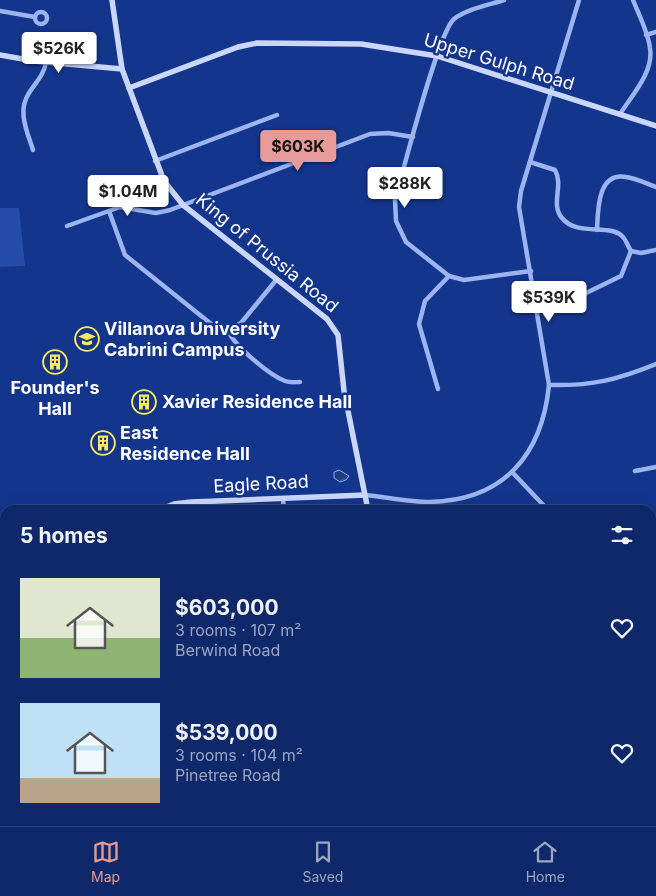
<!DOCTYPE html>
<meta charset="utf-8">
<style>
body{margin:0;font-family:Inter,sans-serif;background:#1c3471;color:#f1f3f6;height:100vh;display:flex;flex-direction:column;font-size:19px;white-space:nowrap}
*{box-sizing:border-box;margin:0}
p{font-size:16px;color:#9ba6c0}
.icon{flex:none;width:28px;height:28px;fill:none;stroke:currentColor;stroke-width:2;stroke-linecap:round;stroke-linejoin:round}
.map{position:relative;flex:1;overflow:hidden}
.details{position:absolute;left:0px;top:505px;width:656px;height:321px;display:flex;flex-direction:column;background:#0e2869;border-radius:15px 15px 0 0;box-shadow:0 5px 20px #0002,0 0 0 1px #2e447d}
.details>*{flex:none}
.price{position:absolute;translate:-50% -42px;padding:0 11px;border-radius:5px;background:#fff;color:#222;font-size:16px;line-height:32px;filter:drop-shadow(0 1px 2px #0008)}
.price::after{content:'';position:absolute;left:50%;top:30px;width:15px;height:11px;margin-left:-8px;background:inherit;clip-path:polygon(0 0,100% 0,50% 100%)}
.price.on{background:#e69b98;color:#111}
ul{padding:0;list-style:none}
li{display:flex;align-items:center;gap:15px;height:125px;padding:0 20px}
li span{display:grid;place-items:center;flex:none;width:140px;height:100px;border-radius:0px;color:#555}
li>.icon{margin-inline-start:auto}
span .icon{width:60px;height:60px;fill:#fffc;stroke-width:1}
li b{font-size:21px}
h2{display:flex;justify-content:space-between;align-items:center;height:60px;padding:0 20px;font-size:21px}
.menu{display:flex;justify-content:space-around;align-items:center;height:70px;border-top:1px solid #2e447d;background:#0e2869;font-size:14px;color:#9ba6c0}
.menu a{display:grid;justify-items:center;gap:2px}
.menu .on{color:#e69b98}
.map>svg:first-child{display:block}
.grass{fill:#254cab}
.water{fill:url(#water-waves);stroke:#8dacf4}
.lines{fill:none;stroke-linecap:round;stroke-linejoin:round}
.stream{stroke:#8dacf4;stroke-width:1}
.street{stroke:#9cb4f0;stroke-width:4.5}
.secondary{stroke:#cad7fb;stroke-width:5.5}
.labels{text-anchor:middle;stroke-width:5;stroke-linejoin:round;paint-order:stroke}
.street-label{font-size:18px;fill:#fff;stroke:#13358c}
.poi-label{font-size:18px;font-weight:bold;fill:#fff;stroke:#13358c;text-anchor:start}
</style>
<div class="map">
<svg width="656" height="826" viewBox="0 0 656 826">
<defs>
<pattern id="water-waves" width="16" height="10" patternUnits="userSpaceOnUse" patternTransform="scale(1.25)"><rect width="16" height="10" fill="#223b7c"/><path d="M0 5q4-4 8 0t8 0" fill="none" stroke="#435890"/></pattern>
</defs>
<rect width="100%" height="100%" fill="#13358c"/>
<g class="grass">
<path d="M0,208H19L25,266L0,267Z"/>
<path d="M0,601L5,602V644H0Z"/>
</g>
<g class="water">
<path d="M339,470L349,476L346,480L340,482L334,478V472Z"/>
<path d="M0,687L5,688V744L0,750Z"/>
</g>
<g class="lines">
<g class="stream">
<path d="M651,644H656"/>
<path d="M0,683H5"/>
</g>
<g class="street">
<path d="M504,0C489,5 466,9 454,19C438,32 403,172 395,200L396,221L406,242L449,276L464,280L531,271"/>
<path d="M0,11L35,17"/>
<circle cx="41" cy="18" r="6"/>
<path d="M646,35L656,32"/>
<path d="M620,114C632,95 654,72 650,48C648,32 639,15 633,0"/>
<path d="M33,150C27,131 17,111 29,93C36,82 44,75 46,62"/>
<path d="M155,161L277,115"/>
<path d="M530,162L555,170C564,186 550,204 562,218C577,237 611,223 623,237C626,240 628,247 631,251L641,253L656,250"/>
<path d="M109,211L125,255L215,327L230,329L241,323L277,279"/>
<path d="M67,226L120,207L156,213L170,210L370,134L388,133L413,137"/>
<path d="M597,230C598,211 597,172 626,177C636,178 647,184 656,187"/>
<path d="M582,295L621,276L631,251"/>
<path d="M228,329C231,344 270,375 285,381C290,383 295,382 300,382"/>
<path d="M549,385C593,386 616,380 656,364"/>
<path d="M438,389L419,324L425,301L449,276"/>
<path d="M635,471L656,467"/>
<path d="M513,473L548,510"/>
<path d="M365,495C386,497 409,502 430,502C504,500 542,455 549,385L519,207L521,191L579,0"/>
<path d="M283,499L284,510"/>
<path d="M651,612L656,611"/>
<path d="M651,677L656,676"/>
<path d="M0,760L5,757"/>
<path d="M184,821L195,826"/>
<path d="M273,821L274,826"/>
<path d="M130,826L150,821"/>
</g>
<g class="secondary">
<path d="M112,0L122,69L164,181L183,205L327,319L338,335L344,391L368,510"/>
<path d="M0,55L34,61L122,69"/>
<path d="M129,88L238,47L257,43L361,44L437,56L656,126"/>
<path d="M159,510L174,504L191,502L365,495"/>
<path d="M0,535H5"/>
<path d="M429,821L430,826"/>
</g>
</g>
<defs>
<g id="university-ring" transform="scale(1.25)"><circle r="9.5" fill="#13358c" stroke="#ffea5b" stroke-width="1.5"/><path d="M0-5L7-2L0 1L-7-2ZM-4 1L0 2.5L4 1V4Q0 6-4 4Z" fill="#ffea5b"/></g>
<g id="building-ring" transform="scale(1.25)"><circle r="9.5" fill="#13358c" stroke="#ffea5b" stroke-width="1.5"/><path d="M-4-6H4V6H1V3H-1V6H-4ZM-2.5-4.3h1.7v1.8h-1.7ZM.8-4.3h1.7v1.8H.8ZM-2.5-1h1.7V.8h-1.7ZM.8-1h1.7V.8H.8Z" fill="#ffea5b"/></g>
</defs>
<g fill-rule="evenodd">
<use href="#university-ring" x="87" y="339"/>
<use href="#building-ring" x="55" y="362"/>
<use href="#building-ring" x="144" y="402"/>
<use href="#building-ring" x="103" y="443"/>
</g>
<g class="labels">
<g class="street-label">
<text transform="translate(499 62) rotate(17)" y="6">Upper Gulph Road</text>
<text transform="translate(267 253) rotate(39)" y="6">King of Prussia Road</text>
<text transform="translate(261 484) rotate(-3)" y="6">Eagle Road</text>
</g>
<g class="poi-label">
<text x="104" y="335">Villanova University<tspan x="104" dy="21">Cabrini Campus</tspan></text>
<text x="55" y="394" text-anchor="middle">Founder's<tspan x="55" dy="21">Hall</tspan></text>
<text x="162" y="408">Xavier Residence Hall</text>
<text x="120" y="439">East<tspan x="120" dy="21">Residence Hall</tspan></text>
</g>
</g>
</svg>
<b class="price" style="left:59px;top:74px">$526K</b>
<b class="price on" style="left:298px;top:172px">$603K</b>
<b class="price" style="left:405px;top:209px">$288K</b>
<b class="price" style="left:128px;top:217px">$1.04M</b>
<b class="price" style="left:549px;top:323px">$539K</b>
<section class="details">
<h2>5 homes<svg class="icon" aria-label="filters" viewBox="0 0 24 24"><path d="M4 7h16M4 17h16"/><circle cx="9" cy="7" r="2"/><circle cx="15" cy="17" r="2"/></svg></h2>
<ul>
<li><span style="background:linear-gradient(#dfe7d0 60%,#8fb573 0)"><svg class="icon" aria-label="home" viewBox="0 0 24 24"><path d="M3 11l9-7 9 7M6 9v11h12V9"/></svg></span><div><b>$603,000</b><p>3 rooms · 107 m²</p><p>Berwind Road</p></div><svg class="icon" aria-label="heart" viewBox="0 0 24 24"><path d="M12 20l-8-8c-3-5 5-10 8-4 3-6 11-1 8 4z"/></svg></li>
<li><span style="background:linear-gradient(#bfe0f5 75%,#b9a48a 0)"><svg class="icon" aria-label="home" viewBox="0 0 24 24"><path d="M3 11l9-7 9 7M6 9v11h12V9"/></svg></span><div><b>$539,000</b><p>3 rooms · 104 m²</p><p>Pinetree Road</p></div><svg class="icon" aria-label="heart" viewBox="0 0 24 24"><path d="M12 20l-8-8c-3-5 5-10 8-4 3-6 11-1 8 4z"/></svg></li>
</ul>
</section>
</div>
<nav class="menu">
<a class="on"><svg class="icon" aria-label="map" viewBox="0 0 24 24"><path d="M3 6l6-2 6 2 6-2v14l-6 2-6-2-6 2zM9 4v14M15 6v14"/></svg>Map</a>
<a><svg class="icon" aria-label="saved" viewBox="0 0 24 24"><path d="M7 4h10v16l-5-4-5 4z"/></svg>Saved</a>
<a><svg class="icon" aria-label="home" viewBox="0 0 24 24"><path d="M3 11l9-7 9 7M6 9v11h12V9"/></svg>Home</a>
</nav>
